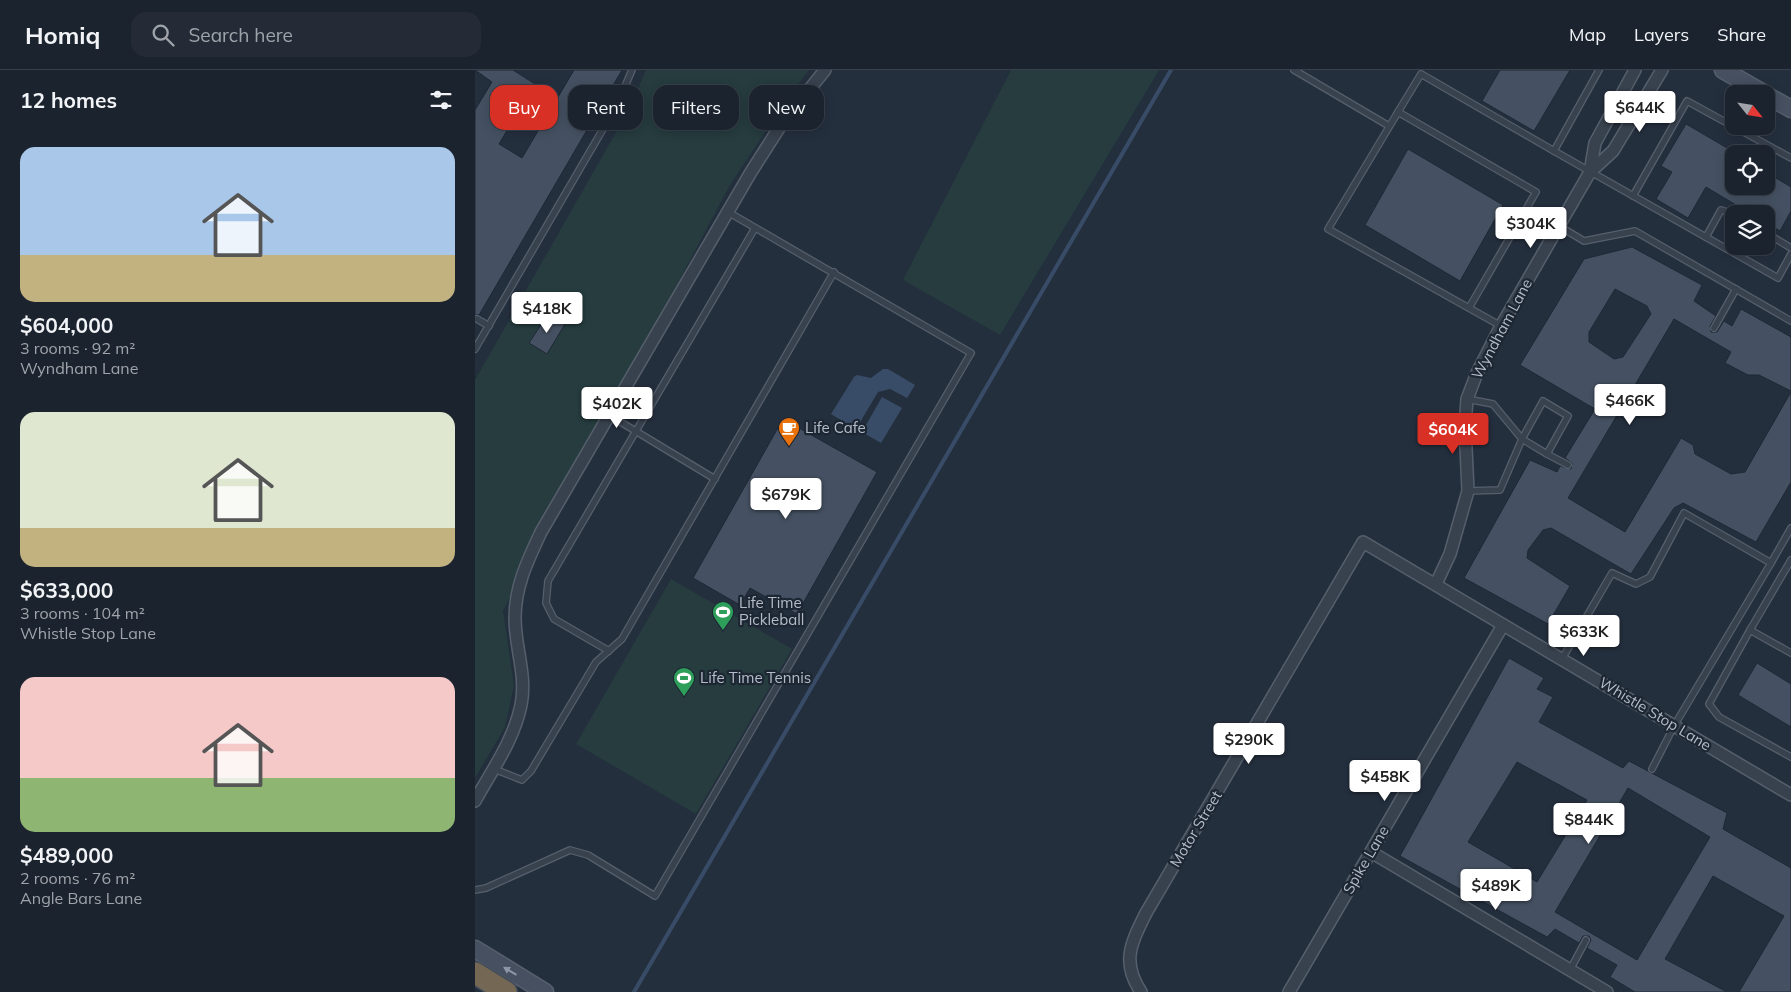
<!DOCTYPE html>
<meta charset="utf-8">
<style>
body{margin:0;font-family:Mulish,sans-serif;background:#242b36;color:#f1f3f6;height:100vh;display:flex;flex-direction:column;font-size:19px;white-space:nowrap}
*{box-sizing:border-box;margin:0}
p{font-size:16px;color:#a0a4aa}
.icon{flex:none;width:28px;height:28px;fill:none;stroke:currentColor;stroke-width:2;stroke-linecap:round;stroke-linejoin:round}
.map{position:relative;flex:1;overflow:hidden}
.details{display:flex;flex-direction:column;background:#1b232e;width:475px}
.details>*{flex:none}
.guide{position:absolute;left:15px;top:15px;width:475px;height:45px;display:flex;gap:10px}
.needle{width:32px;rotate:120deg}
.fabs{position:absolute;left:1250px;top:15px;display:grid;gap:10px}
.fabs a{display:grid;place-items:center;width:50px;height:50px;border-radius:10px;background:#1b232e;box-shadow:0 2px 12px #0003,0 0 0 1px #39404a;font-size:25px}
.price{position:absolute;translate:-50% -42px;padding:0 11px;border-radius:5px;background:#fff;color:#222;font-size:16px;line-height:32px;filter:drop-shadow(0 1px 2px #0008)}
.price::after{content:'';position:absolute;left:50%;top:30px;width:15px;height:11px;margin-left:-8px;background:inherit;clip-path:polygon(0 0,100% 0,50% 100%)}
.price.on{background:#d93025;color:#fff}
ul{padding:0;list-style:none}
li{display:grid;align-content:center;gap:10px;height:265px;padding:0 20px}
li span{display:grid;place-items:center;height:155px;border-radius:15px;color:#555}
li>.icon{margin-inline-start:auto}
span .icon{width:90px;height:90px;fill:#fffc;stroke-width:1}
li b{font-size:21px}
h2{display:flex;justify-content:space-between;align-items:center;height:60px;padding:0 20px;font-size:21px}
.pill{padding:0 18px;border-radius:15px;background:#1b232e;box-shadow:0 2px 12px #0003,0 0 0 1px #39404a;font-size:18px;line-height:45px}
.pill.on{background:#d93025;color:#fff}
header{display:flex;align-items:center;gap:30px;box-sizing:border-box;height:70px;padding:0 25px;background:#1b232e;border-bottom:1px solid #39404a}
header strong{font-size:24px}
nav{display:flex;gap:28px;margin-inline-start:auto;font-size:18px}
.search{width:350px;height:45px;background:#242b36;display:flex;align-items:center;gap:12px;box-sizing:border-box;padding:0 18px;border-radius:15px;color:#a0a4aa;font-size:19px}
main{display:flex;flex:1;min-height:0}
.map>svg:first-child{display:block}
.green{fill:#263c3f}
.water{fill:#394c67}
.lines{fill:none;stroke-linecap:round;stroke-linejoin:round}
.stream{stroke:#394c67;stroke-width:4}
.building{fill:#455162;stroke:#1f2835;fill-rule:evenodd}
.lane-casing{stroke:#565f6c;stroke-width:8}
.street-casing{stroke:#565f6c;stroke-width:14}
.secondary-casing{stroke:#565f6c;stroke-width:19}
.highway-casing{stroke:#434c59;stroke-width:24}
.lane{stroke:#38414e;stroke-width:5.5}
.street{stroke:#38414e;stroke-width:11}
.secondary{stroke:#465061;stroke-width:16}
.highway{stroke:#746855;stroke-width:21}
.oneway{fill:#8e96a5}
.labels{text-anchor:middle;stroke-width:4.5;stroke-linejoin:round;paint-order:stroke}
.street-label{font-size:15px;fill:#b4bcc9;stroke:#1d2633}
.poi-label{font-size:15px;fill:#b4bcc9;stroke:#1d2633;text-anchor:start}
</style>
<header>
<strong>Homiq</strong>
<div class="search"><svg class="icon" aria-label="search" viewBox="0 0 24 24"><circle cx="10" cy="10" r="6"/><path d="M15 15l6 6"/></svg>Search here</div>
<nav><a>Map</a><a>Layers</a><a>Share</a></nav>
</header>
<main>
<section class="details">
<h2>12 homes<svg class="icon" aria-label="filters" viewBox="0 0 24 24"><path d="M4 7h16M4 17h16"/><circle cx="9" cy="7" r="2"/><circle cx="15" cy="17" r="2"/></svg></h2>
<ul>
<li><span style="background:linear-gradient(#a9c7e8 70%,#c2b280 0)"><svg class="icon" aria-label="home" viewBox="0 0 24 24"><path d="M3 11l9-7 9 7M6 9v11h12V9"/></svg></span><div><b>$604,000</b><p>3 rooms · 92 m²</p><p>Wyndham Lane</p></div></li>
<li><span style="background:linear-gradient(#dfe7d0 75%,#c2b280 0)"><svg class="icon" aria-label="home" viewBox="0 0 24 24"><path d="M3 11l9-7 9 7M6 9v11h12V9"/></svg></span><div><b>$633,000</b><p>3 rooms · 104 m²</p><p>Whistle Stop Lane</p></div></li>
<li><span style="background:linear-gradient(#f6c9c9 65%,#8fb573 0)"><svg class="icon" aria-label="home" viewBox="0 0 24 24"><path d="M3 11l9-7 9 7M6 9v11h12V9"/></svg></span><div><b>$489,000</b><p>2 rooms · 76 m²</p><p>Angle Bars Lane</p></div></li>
</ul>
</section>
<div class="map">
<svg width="1316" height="922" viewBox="0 0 1316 922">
<rect width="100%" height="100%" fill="#242f3e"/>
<g class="green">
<path d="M171,0H334L317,22L255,115L28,541L39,615L30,657L0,708V310L152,43Z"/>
<path d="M536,0H684L525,265L428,210Z"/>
<path d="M196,509L317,579L221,744L101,674Z"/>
</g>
<g class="water">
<path d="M408,299H413L440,315L432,328L415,319L403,322L381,359L356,344L379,307L382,305L396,308Z"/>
<path d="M407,327L427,338L406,373L387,362Z"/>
</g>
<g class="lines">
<path class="stream" d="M159,922L696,0"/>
</g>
<g class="building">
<path d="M0,0H38L60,14L24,74L47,88L99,0H147L4,245H0V40L17,12Z"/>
<path d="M1025,0H1095L1059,61L1007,31Z"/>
<path d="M1211,54L1259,82V116H1291V102L1316,117V141L1305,161L1291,153V144H1276L1231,117L1213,148L1181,129L1197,102L1186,96Z"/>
<path d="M933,79L1028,135L985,211L890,155Z"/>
<path d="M1157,177L1227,215L1219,231L1241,246L1235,256L1236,262H1242L1249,251L1257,256L1266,239L1316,267V321L1284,305H1273L1250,293L1256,282L1199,249L1093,428L1150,462L1206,368L1218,375L1220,384L1256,404L1270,402L1316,322V412L1281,472L1208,433L1199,438L1156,504L1076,458L1068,460L1053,480L1052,488L1095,516L1073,554L989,508L1055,390L1082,402L1085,396L1096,399L1097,393L1090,388L1120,339L1045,295L1109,189ZM1140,219L1172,236L1176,244L1148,287L1139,289L1114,272V262Z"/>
<path d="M73,244L90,254L72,284L54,273Z"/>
<path d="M308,349L402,402L322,544L275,518L265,535L218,508Z"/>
<path d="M1034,588L1069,608L1062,619L1078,627L1064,652L1148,698L1154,691L1252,743L1248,759L1316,798V922H1264L1309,846L1238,806L1190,889L1252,922H1160L1135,907L1142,895L1112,878L1116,870L1114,866H1108L1104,873L1080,859L1072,867L925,786ZM1042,692L1112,730L1062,812L993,772ZM1153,718L1235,767L1162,890L1080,842Z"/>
<path d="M1282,593L1316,614V657L1263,625Z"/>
</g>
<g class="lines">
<g class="lane-casing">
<g id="lane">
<path d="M819,0L914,56"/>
<path d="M1124,0L1079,81L1303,208L1316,184"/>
<path d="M923,42L946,4L1079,81"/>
<path d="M1158,126L1212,31L1316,88"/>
<path d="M1084,156L1109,171L1160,161L1316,251"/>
<path d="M1291,163L1316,178"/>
<path d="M1231,167L1246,140L1259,144"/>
<path d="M994,238L1061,122L923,42L853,159L1026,256"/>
<path d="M2,249L14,256"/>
<path d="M1239,258L1261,219"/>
<path d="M0,279L142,35L157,0"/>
<path d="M992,329L1018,334L1047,369L1068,331L1093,346L1072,384L1047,369L1025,420L993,421"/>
<path d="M134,345L240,409"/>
<path d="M1072,384L1093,395"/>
<path d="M1316,490L1275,560L1316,583"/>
<path d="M1296,493L1316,458"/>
<path d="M1275,560L1234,634L1244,647L1316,687"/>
<path d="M134,581L79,549L71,533L73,511L280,158"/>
<path d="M1087,589L1137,503L1161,514L1175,507L1209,443L1296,493L1199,656L1177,699"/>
<path d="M19,699L47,710L56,701L121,592L147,569L359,202"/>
<path d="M0,820L11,818L95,780L113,785L180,826L496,283L253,142"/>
<path d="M1095,900L1111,870"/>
</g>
</g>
<g class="street-casing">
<g id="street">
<path d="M1115,102L1120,73L1160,0"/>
<path d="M961,514L975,484L993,421L990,356L992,329L1002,303L1026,256L1115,102L1138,81L1187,0"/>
<path d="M0,731C17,700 39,670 46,635C52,605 40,578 40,548C40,516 53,490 66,462L276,102L306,55L350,0"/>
<path d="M896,782L1132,922"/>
<path d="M666,922C646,892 656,873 671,843L888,472L1316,725"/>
<path d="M814,922L1028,555"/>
</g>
</g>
<g class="secondary-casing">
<g id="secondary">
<path d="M1248,0L1290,24"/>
<path d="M1291,25L1316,39"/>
<path d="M0,879L70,922"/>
</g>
</g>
<g class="highway-casing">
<path id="highway" d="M0,903L31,922"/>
</g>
<use href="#lane" class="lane"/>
<use href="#street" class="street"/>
<use href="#secondary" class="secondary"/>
<use href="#highway" class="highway"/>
</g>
<defs><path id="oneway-solid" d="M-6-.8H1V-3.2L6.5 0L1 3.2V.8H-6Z" transform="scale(1.25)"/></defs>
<use class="oneway" href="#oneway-solid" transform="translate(35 901) rotate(-149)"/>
<defs>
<g id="cafe-pin" transform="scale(1.125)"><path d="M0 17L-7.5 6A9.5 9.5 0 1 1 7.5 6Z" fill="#e8710a" stroke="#1d2633"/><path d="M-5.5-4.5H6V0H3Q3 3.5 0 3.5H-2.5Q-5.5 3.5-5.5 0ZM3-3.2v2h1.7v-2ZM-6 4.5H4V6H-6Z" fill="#fff"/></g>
<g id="stadium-pin" transform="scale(1.125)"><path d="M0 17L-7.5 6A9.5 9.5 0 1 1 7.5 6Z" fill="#2e9e5b" stroke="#1d2633"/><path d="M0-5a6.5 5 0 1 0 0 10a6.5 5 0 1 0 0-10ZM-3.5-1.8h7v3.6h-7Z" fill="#fff"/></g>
</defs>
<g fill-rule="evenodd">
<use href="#cafe-pin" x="314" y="358"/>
<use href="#stadium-pin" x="248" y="542"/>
<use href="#stadium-pin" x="209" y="608"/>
</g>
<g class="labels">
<g class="street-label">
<text transform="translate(1027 259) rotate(-62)" y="5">Wyndham Lane</text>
<text transform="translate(1180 644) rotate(31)" y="5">Whistle Stop Lane</text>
<text transform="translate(721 759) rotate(-59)" y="5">Motor Street</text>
<text transform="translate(891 790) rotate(-60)" y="5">Spike Lane</text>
</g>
<g class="poi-label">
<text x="330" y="363">Life Cafe</text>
<text x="264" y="538">Life Time<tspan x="264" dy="17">Pickleball</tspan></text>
<text x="225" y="613">Life Time Tennis</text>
</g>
</g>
</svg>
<div class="fabs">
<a><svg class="needle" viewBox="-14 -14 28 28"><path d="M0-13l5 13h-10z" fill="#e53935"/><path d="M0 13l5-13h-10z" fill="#a0a4aa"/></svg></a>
<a><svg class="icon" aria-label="locate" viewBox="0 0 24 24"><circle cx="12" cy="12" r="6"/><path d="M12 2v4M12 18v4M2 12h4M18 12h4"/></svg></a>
<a><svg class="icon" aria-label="layers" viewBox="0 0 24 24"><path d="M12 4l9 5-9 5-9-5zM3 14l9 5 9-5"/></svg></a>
</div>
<b class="price" style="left:1165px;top:63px">$644K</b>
<b class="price" style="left:1056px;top:179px">$304K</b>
<b class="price" style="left:72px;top:264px">$418K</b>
<b class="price" style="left:1155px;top:356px">$466K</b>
<b class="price" style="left:142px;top:359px">$402K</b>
<b class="price on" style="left:978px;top:385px">$604K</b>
<b class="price" style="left:311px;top:450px">$679K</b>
<b class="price" style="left:1109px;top:587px">$633K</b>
<b class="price" style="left:774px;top:695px">$290K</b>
<b class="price" style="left:910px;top:732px">$458K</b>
<b class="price" style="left:1114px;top:775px">$844K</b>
<b class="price" style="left:1021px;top:841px">$489K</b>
<div class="guide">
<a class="pill on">Buy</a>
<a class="pill">Rent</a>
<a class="pill">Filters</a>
<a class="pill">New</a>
</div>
</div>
</main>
